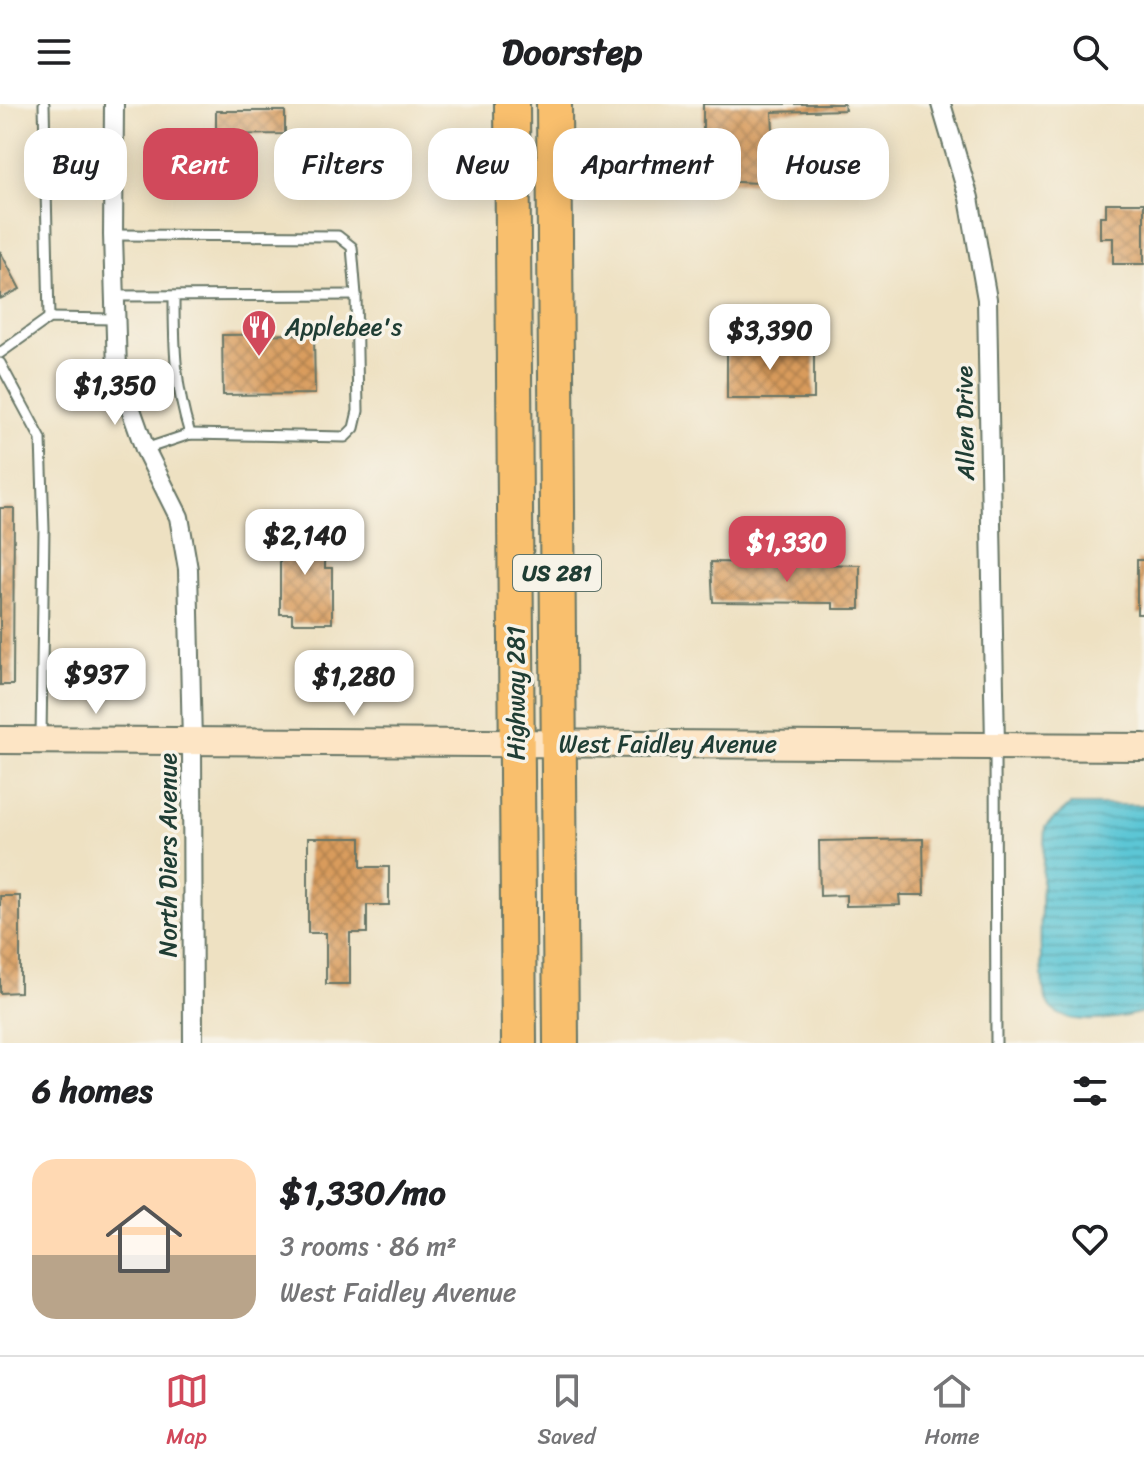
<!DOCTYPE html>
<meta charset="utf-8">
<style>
body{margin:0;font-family:Sriracha,sans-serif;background:#f6f6f6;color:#202124;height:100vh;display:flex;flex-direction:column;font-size:30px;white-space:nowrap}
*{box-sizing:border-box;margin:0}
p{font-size:26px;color:#757577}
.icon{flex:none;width:44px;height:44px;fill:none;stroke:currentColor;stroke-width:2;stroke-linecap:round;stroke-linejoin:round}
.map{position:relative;height:939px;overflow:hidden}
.details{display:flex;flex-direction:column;background:#fff;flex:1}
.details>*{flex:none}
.guide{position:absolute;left:24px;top:24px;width:1096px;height:72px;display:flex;gap:16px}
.price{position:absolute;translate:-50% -68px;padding:0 18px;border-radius:16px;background:#fff;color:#222;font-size:26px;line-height:52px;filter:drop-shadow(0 2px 4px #0008)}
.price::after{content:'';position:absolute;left:50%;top:48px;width:24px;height:18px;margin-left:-12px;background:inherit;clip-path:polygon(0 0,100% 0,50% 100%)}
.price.active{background:#d1495b;color:#fff}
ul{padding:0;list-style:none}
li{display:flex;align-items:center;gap:24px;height:200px;padding:0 32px}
li span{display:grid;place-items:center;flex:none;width:224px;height:160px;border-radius:24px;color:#555}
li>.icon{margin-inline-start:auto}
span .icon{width:96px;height:96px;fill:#fffc;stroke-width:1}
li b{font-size:34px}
h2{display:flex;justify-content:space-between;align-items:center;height:96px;padding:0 32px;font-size:34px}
.pill{padding:0 28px;border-radius:24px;background:#fff;box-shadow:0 4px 20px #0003;font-size:28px;line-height:72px}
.pill.active{background:#d1495b;color:#fff}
header{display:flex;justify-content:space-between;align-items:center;height:104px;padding:0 32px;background:#fff;font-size:36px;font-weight:700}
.tabs{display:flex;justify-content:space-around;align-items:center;height:112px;border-top:2px solid #e0e0e0;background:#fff;font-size:22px;color:#757577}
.tabs a{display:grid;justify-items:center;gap:4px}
.tabs .active{color:#d1495b}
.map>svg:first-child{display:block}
.water{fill:url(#water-rules);stroke:#3d8284;stroke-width:2}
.building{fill:url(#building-cross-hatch)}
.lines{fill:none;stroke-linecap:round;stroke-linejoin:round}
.lane-casing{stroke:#677666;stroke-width:13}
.street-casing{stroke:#677666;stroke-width:22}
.secondary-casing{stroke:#677666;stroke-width:30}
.highway-casing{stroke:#677666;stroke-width:38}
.lane{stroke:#fff;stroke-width:9}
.street{stroke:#fff;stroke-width:18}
.secondary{stroke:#fde5c5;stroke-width:26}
.highway{stroke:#f9bf6d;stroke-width:34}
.labels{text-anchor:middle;stroke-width:7;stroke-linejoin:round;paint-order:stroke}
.shield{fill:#f7f3e8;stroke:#60746a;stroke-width:2}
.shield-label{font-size:22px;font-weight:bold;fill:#1f3d34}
.poi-label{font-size:24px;fill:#1f3d34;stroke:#f7f3e8;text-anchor:start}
.street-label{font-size:24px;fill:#1f3d34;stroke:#f7f3e8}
</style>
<header><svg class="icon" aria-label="menu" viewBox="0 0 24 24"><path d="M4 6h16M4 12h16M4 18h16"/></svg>Doorstep<svg class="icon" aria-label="search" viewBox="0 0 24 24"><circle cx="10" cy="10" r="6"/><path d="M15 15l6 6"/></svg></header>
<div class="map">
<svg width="1144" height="939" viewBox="0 0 1144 939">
<defs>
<pattern id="water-rules" width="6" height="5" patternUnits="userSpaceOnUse" patternTransform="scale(2)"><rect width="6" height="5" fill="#5bc6d5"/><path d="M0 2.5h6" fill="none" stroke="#4ba2ae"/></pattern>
<pattern id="building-cross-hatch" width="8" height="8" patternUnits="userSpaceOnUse" patternTransform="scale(2)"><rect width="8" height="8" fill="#d99b5c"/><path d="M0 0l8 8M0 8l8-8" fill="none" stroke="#af804d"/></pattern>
</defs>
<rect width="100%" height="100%" fill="#f7f3e8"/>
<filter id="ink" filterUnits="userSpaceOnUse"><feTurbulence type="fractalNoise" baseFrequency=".0125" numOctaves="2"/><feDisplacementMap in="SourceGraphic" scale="16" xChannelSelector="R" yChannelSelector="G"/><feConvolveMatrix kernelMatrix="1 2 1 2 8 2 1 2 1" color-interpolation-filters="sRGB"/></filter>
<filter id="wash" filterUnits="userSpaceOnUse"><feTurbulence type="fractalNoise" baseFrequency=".006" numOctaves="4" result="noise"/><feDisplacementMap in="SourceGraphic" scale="32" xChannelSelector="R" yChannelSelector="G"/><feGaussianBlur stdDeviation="1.8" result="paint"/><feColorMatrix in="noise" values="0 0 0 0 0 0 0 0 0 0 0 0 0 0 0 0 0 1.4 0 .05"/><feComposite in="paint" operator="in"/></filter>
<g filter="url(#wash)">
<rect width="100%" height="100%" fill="#eee1c2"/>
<path class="water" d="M1070,701H1144V908C1120,914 1067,925 1049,902C1034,882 1043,754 1045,723Z"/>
<g id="blocks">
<g class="building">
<path d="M703,0H844L845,6L772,8L775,62L759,61V79L716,77L718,65L703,66Z"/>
<path d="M216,7H285V30L216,31Z"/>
<path d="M1106,99H1144V160H1113V134H1100V112H1106Z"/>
<path d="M0,147L20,185L0,195Z"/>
<path d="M314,230L315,290L223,291L222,231Z"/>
<rect x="727" y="240" width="87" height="55"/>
<path d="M0,404H14L13,581H0Z"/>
<path d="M280,426H325V464H332V519H292V510H280Z"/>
<rect x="1137" y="456" width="7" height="54"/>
<path d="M711,458L860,461V505H833V499L713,498Z"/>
<path d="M308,734H361V763H389V801H367V829H350V880H326V829H308Z"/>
<path d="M923,735L924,791H899L900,801L846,802V791L820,792L819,737Z"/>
<path d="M0,792H20V888L0,889Z"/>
</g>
</g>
</g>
<g filter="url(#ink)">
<use href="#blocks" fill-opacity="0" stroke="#677666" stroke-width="2"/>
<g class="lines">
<g class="lane-casing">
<g id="lane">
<path d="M44,0L49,214"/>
<path d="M113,131L338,132L352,143L356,191L358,307L354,324L345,333L190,330L145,345"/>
<path d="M114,192L356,191"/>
<path d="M174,194C174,243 175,282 190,330"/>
<path d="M0,249L49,214L115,215"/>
<path d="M0,259L41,335L44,425L41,633"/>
<path d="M995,646L996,939"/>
</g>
</g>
<g class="street-casing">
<g id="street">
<path d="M114,0L113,131L117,266L145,345L179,413L188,465L192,638L193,939"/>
<path d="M941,0L969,94L987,195L995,642"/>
</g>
</g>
<g class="secondary-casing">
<path id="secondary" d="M0,636L1144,643"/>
</g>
<g class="highway-casing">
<g id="highway">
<path d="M512,0L519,939"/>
<path d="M554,0L561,939"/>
</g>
</g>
<use href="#lane" class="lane"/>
<use href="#street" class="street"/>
<use href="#secondary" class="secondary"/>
<use href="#highway" class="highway"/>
</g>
</g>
<defs>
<g id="restaurant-pin" transform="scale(1.8)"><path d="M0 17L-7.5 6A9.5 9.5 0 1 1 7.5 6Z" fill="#d1495b" stroke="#f7f3e8"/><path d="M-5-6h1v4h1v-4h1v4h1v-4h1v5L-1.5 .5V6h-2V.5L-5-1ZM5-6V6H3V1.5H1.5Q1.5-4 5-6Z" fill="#fff"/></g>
</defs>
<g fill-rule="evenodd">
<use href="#restaurant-pin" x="259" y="223"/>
</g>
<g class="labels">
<rect class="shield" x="513" y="451" width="88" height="36" rx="6"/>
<g class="shield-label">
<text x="557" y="477">US 281</text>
</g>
<g class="poi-label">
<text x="285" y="231">Applebee's</text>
</g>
<g class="street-label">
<text transform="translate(965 319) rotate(-91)" y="8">Allen Drive</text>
<text transform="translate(516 589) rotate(-90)" y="8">Highway 281</text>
<text x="668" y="648">West Faidley Avenue</text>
<text transform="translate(168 751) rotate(-90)" y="8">North Diers Avenue</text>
</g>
</g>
</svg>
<b class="price" style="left:770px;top:268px">$3,390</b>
<b class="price" style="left:115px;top:323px">$1,350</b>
<b class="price" style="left:305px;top:473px">$2,140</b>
<b class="price active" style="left:787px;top:480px">$1,330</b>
<b class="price" style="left:96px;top:612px">$937</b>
<b class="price" style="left:354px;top:614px">$1,280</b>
<div class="guide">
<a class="pill">Buy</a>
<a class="pill active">Rent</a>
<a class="pill">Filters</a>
<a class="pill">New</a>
<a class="pill">Apartment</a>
<a class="pill">House</a>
</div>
</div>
<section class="details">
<h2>6 homes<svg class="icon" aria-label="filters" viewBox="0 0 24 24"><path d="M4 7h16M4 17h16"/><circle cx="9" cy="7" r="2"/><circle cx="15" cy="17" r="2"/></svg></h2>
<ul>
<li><span style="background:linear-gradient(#ffd9b3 60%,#b9a48a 0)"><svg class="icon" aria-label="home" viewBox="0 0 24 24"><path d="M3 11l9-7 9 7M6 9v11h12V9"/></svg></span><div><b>$1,330/mo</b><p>3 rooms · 86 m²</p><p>West Faidley Avenue</p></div><svg class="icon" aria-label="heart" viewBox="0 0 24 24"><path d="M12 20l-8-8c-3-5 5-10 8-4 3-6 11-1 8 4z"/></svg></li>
</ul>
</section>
<nav class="tabs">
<a class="active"><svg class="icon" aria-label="map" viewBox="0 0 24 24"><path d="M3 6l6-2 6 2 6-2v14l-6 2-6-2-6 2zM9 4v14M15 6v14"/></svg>Map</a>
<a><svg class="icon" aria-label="saved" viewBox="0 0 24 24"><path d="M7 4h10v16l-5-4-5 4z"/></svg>Saved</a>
<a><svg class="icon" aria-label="home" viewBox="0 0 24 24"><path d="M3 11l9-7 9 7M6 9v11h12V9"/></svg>Home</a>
</nav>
